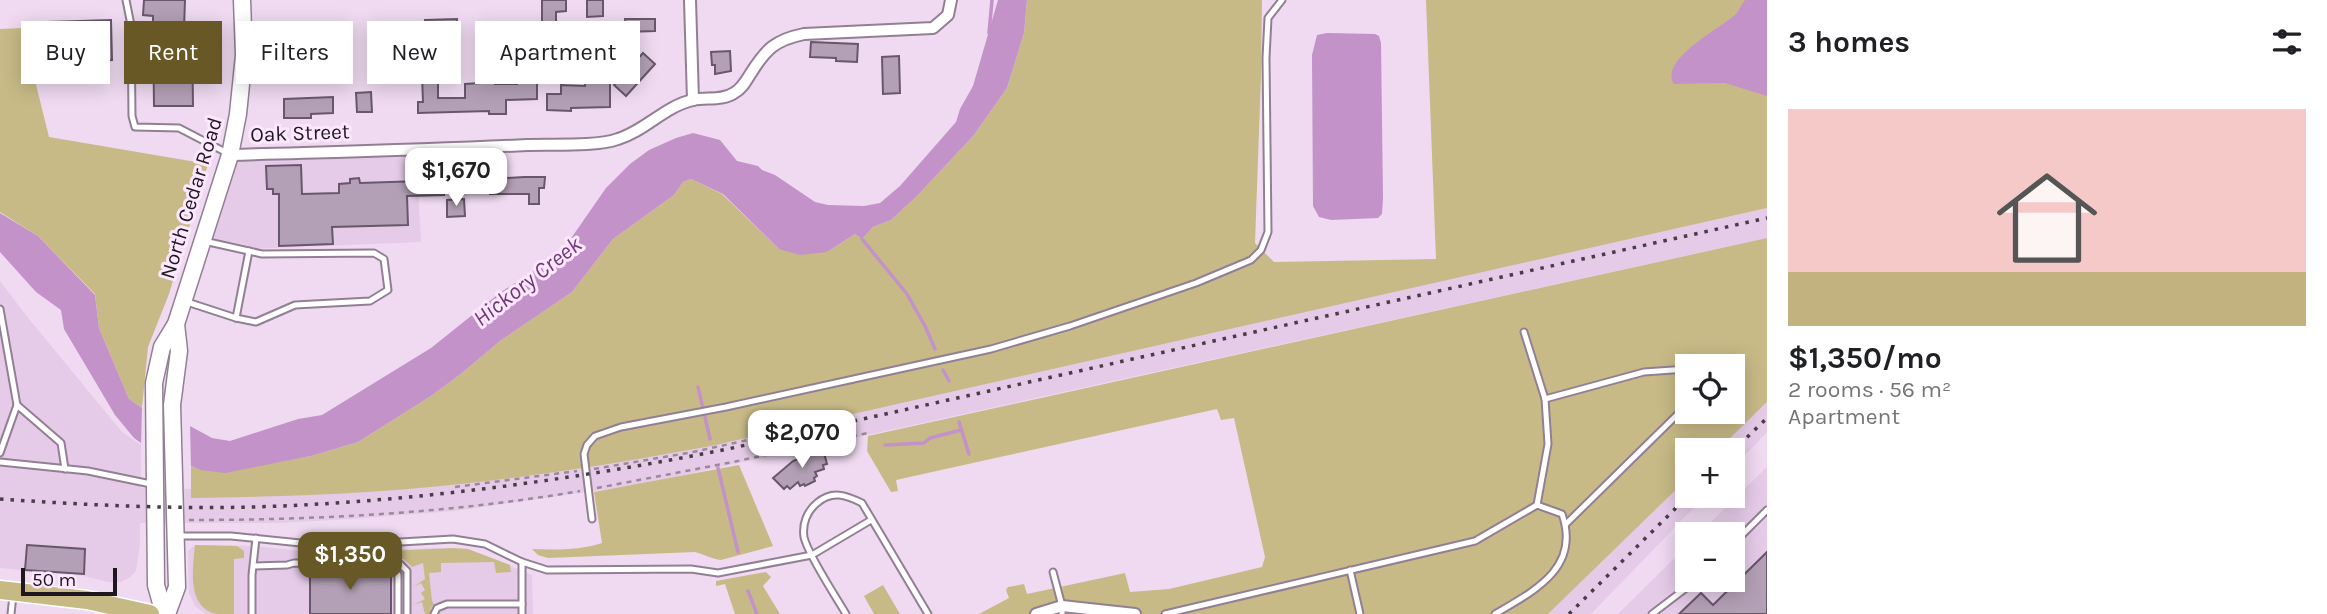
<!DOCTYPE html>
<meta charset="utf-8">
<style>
body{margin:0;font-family:Karla,sans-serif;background:#f2f2f2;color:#202124;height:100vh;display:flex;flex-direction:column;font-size:26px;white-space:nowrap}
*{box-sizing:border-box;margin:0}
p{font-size:23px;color:#757577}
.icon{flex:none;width:38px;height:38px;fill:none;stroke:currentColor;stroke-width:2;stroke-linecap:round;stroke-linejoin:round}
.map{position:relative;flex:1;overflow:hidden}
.details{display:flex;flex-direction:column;background:#fff;width:560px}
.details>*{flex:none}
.hud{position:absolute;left:21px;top:21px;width:665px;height:63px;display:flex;gap:14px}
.controls{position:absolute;left:1675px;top:354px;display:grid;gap:14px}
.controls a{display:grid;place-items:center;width:70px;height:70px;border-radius:0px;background:#fff;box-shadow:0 4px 18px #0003;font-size:35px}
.scale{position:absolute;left:21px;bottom:18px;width:96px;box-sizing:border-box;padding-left:7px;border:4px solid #1e171f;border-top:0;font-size:19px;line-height:24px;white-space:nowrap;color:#1e171f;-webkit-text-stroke:5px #fce7ff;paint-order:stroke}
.price{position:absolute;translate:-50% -60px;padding:0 16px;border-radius:14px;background:#fff;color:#222;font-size:23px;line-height:46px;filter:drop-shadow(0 2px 4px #0008)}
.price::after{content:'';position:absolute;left:50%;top:42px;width:21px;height:16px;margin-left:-10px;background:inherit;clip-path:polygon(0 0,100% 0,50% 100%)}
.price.on{background:#675825;color:#fff}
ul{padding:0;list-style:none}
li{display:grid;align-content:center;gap:14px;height:371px;padding:0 21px}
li+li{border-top:2px solid #e0e0e0}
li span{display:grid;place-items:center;height:217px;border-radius:0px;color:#555}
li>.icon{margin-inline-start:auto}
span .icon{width:126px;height:126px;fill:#fffc;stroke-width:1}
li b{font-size:30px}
h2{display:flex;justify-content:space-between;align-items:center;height:84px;padding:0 21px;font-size:30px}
.pill{padding:0 24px;border-radius:0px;background:#fff;box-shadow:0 4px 18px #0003;font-size:24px;line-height:63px}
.pill.on{background:#675825;color:#fff}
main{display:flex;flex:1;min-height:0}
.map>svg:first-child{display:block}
.built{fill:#e5cbe8}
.green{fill:#c8ba87;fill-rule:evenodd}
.water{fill:#c292c9}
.pier{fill:#efdaf1}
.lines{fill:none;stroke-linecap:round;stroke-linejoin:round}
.stream{stroke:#c292c9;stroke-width:3.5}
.building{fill:#b4a0b6;stroke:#68576b;stroke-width:2}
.lane-casing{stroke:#927f94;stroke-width:9}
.street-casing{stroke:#927f94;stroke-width:14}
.secondary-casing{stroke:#927f94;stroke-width:19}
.primary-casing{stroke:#fff;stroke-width:21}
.path{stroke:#99899a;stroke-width:2.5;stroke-dasharray:5 5;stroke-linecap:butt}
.lane{stroke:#fff;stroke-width:5}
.street{stroke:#fff;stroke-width:10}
.secondary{stroke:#fff;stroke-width:16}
.primary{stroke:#c7b983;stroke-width:18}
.rail{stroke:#473d48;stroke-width:3.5;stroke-dasharray:3.5 7;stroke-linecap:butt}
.labels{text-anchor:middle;stroke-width:6;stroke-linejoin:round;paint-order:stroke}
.street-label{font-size:21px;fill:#1e171f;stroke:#fce7ff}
.water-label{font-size:23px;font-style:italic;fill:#713579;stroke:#fce7ff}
</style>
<main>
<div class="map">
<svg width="1767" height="614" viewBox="0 0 1767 614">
<rect width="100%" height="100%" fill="#efdaf1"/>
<g class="built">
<path d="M416,150L421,242L249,249L202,239L231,156Z"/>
<path d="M1767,208V238L643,484L454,511L351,519L278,523H140V544L136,571L129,578L121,582H108L84,576L0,568V281L29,319L122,432L141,445V488L192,489L717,438L1301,312Z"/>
<path d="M1767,402V432L1733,468L1732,450H1718Z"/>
<path d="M1767,467V614H1618L1687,546V579H1732V534H1699Z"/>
<path d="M1687,479V495H1706L1591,614H1548Z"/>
<path d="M195,545L256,546L318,553L433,548L468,549L532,575L533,614H206L195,606L189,593L188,551Z"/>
</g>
<g class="green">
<path d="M1027,0H1262L1261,75L1255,243L1274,262L1436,259L1426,0H1767V208L711,446C598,467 482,485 367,492C308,496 249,497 191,498V466L200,470L274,463L311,456L358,442L431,396L462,373L500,341L572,292L613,239L674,195L683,182L691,179L722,194L779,249L827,252L855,234L862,239L873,227L891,220L917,196L974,135L1007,88L1024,33Z"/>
<path d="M22,28L49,137L208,164L169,294L148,347L142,408L129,399L99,328L95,294L38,236L0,212V29Z"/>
<path d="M1767,238V402L1718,450H1687V479L1548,614H979L1009,598L1006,590L1008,587L1024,584L1027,594L1125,573L1130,592L1169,589L1262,567L1265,557L1234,418L1221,420L1217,409L896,480L898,491L891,492L867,451L868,436ZM1687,366H1732V411H1687Z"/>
<path d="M739,465L773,546L721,560C711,559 704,554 695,552L548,558L538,555L532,549C555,550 581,550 602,543L594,492Z"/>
<path d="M195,545L237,546L244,551V558L234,559V614C229,614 222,614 217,614C186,608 193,567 195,545Z"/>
<path d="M453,548L468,549L510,565L511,572L496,573L494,562L441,563V572L429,573L432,601L434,604L431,608L430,614H425L422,602L413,605L425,599L421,593L425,590L421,583L413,587L425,579L423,563L412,567L404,559L344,557L388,555L389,551Z"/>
<path d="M766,572L771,577L763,586L780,614H735L725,584L716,586V581Z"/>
<path d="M883,585L900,614H874L864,596Z"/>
</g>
<g class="water">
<path d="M998,0H1027L1024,33L1007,88L974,135L917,196L891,220L873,227L862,239L855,234L827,252L800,255L779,249L723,194L691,179L683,182L674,195L613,239L572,292L500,341L462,373L431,396L358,442L311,456L225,473L200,470L141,443L134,438L115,415L64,329L61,310L36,292L0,252V213L38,236L95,295L99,328L129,399L142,408L190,426L212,438L230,441L298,419L322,415L431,348L501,292L543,265L565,247L606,188L630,164L649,150L676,138L693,133L720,140L737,161L758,166L762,170L775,175L815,202L828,205L864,206L880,203L900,186L956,122L960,109L973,86Z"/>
<path d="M1745,0H1767V96L1725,83L1674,84C1659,59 1720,29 1736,14C1739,10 1742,4 1745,0Z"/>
<path d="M1327,33L1375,34L1379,36L1381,43L1383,198L1382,214L1378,218L1331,220L1319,217L1313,206L1312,55L1317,35Z"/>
</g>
<path class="pier" d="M142,404L190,422L191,470L141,447Z"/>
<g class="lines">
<g class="stream">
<path d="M989,33L992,0"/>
<path d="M862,239L907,294L925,326L935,349"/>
<path d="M943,370L949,381"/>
<path d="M698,387L703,408"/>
<path d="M705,417L710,439"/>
<path d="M959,422L969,454"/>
<path d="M885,445L924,443L930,438L961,430"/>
<path d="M718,468L738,552"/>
<path d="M748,591L757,614"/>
</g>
</g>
<g class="building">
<path d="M144,0H185L184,29H192L193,106H154L153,16L143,15Z"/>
<path d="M542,0H566V11L556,12V32H542Z"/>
<path d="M587,0H603V16L587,17Z"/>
<path d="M457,19V30H441V38H426L425,20Z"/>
<path d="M625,19H655V31L626,32Z"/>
<path d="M111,20L112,60L49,61L48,22Z"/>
<path d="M315,41L316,71L297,72V59H284L283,42Z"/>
<path d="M811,42L858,44L857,62L836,61V58L810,57Z"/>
<path d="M730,51L731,71L715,74V65H712L711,52Z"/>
<path d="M643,53L655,64L626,96L614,85Z"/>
<path d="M446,55L458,56V70H444V75H438V98H465V84L481,83L480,60L494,59L495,84H517V79H537V99L506,100V114H489V111L418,113V102H423L422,75H394V57L446,60Z"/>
<path d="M899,56L900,93L883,94L882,57Z"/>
<path d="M585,83H610V107L571,108V111L547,110V94H561V85L585,86Z"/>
<path d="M371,92L372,112H357L356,93Z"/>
<path d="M333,97V113L311,114V118H284V99Z"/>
<path d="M301,165L302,194L339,193V184L350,183V179L359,178L360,183L421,181V177L432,176V182H444V195L407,196L408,225L332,227L333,244L279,246V194H273V189H267L266,166Z"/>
<path d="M524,177H545L544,188H539V204H529V194H490L489,179Z"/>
<path d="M464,199L465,216L447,217V200Z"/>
<path d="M823,449L827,464L823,465L824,469L815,472L817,476L814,478L815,481L805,486L804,484L800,486L798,482L790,489L787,486L784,489L773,478L793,461Z"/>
<path d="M27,545L85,549L84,574L25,570Z"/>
<path d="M1767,552V614H1679L1701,593L1713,605Z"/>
<path d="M310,570H374L391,574V614H310Z"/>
</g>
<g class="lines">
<g class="lane-casing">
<g id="lane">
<path d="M126,0L131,25L132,116L135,127L179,128L229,154"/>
<path d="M184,301L236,318L256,322L295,305L370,301L388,290L384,259L374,253L262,254L204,241"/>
<path d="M0,309L17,405L0,453"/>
<path d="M236,318L249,251"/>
<path d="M1524,332L1545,399L1548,444L1537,505"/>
<path d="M1545,399L1644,372L1687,369"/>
<path d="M17,405L61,443L65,469"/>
<path d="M0,462L88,471L151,484"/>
<path d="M592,519L584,454L587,445L595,436L621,427L726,407L872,375L991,349L1070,326L1196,283L1251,260L1261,250L1268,232L1266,58L1268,18L1282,0"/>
<path d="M1566,524L1687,405"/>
<path d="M179,536H231L330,546L453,539L485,544L522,562L547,570L691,569L718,573L812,555L871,520"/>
<path d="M1732,545L1767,510"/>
<path d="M522,562V614"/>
<path d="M254,566L287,565L294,563L400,564L407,571V614"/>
<path d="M378,566L395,569L398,575V614"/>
<path d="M1350,570L1360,614"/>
<path d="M1053,572L1062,606V614"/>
<path d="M11,614L13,595"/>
<path d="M252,614V575L256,538"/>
<path d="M434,614L437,608L447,604H522"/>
<path d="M846,614C836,597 807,553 804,537C802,524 807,511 817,503C832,490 846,495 862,503L928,614"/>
<path d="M1165,614L1475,541L1537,505L1562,514C1581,568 1534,591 1495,614"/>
<path d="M1652,614L1698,579"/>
</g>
</g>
<g class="street-casing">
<g id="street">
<path d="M690,0L693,100"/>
<path d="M230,155C329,152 428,150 527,145C552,144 595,147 618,139C645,131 665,106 693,100C706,97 722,101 734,93C742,89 746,81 751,73C766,49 775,40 804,34L933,28L948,15L951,0"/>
<path d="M1036,614L1062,606L1135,614"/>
</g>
</g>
<g class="secondary-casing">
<g id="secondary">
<path d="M164,614L156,585L154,383L162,347L176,324L230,155L238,114L244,55L242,0"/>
<path d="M167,614L177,587L172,405L179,351L176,324"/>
</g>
</g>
<g class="primary-casing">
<path id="primary" d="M0,590L87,600L150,614"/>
</g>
<g class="path">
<path d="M594,469L693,452L848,418"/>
<path d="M455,487L577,471"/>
<path d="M597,488L733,462L868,433"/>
<path d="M189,520C320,520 451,513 580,491"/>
</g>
<use href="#lane" class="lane"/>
<use href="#street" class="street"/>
<use href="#secondary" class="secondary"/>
<use href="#primary" class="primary"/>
<g class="rail">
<path d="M1732,452L1767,418"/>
<path d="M0,499C85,505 170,509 254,507C414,502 571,480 728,449L1767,218"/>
<path d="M1569,614L1689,495"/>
</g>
</g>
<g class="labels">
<g class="street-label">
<text transform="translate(300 133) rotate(-2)" y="7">Oak Street</text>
<text transform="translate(191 198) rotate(-73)" y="7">North Cedar Road</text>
</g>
<g class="water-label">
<text transform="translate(527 281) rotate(-38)" y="8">Hickory Creek</text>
</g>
</g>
</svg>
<div class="controls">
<a><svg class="icon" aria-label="locate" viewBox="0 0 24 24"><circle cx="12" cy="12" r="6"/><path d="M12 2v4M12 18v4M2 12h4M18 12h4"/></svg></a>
<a>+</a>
<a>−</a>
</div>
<div class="scale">50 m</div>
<b class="price" style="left:456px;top:208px">$1,670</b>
<b class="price" style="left:802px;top:470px">$2,070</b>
<b class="price on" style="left:350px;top:592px">$1,350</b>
<div class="hud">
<a class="pill">Buy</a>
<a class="pill on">Rent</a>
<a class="pill">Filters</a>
<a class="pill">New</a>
<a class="pill">Apartment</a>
</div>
</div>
<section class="details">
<h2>3 homes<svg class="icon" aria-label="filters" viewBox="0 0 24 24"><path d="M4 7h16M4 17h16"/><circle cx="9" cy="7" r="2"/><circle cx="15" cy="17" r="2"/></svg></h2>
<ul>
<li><span style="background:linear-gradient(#f6c9c9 75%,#c2b280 0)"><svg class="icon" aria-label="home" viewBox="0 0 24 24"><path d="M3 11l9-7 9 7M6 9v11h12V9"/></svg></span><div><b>$1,350/mo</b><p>2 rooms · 56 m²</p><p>Apartment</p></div></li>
</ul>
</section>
</main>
